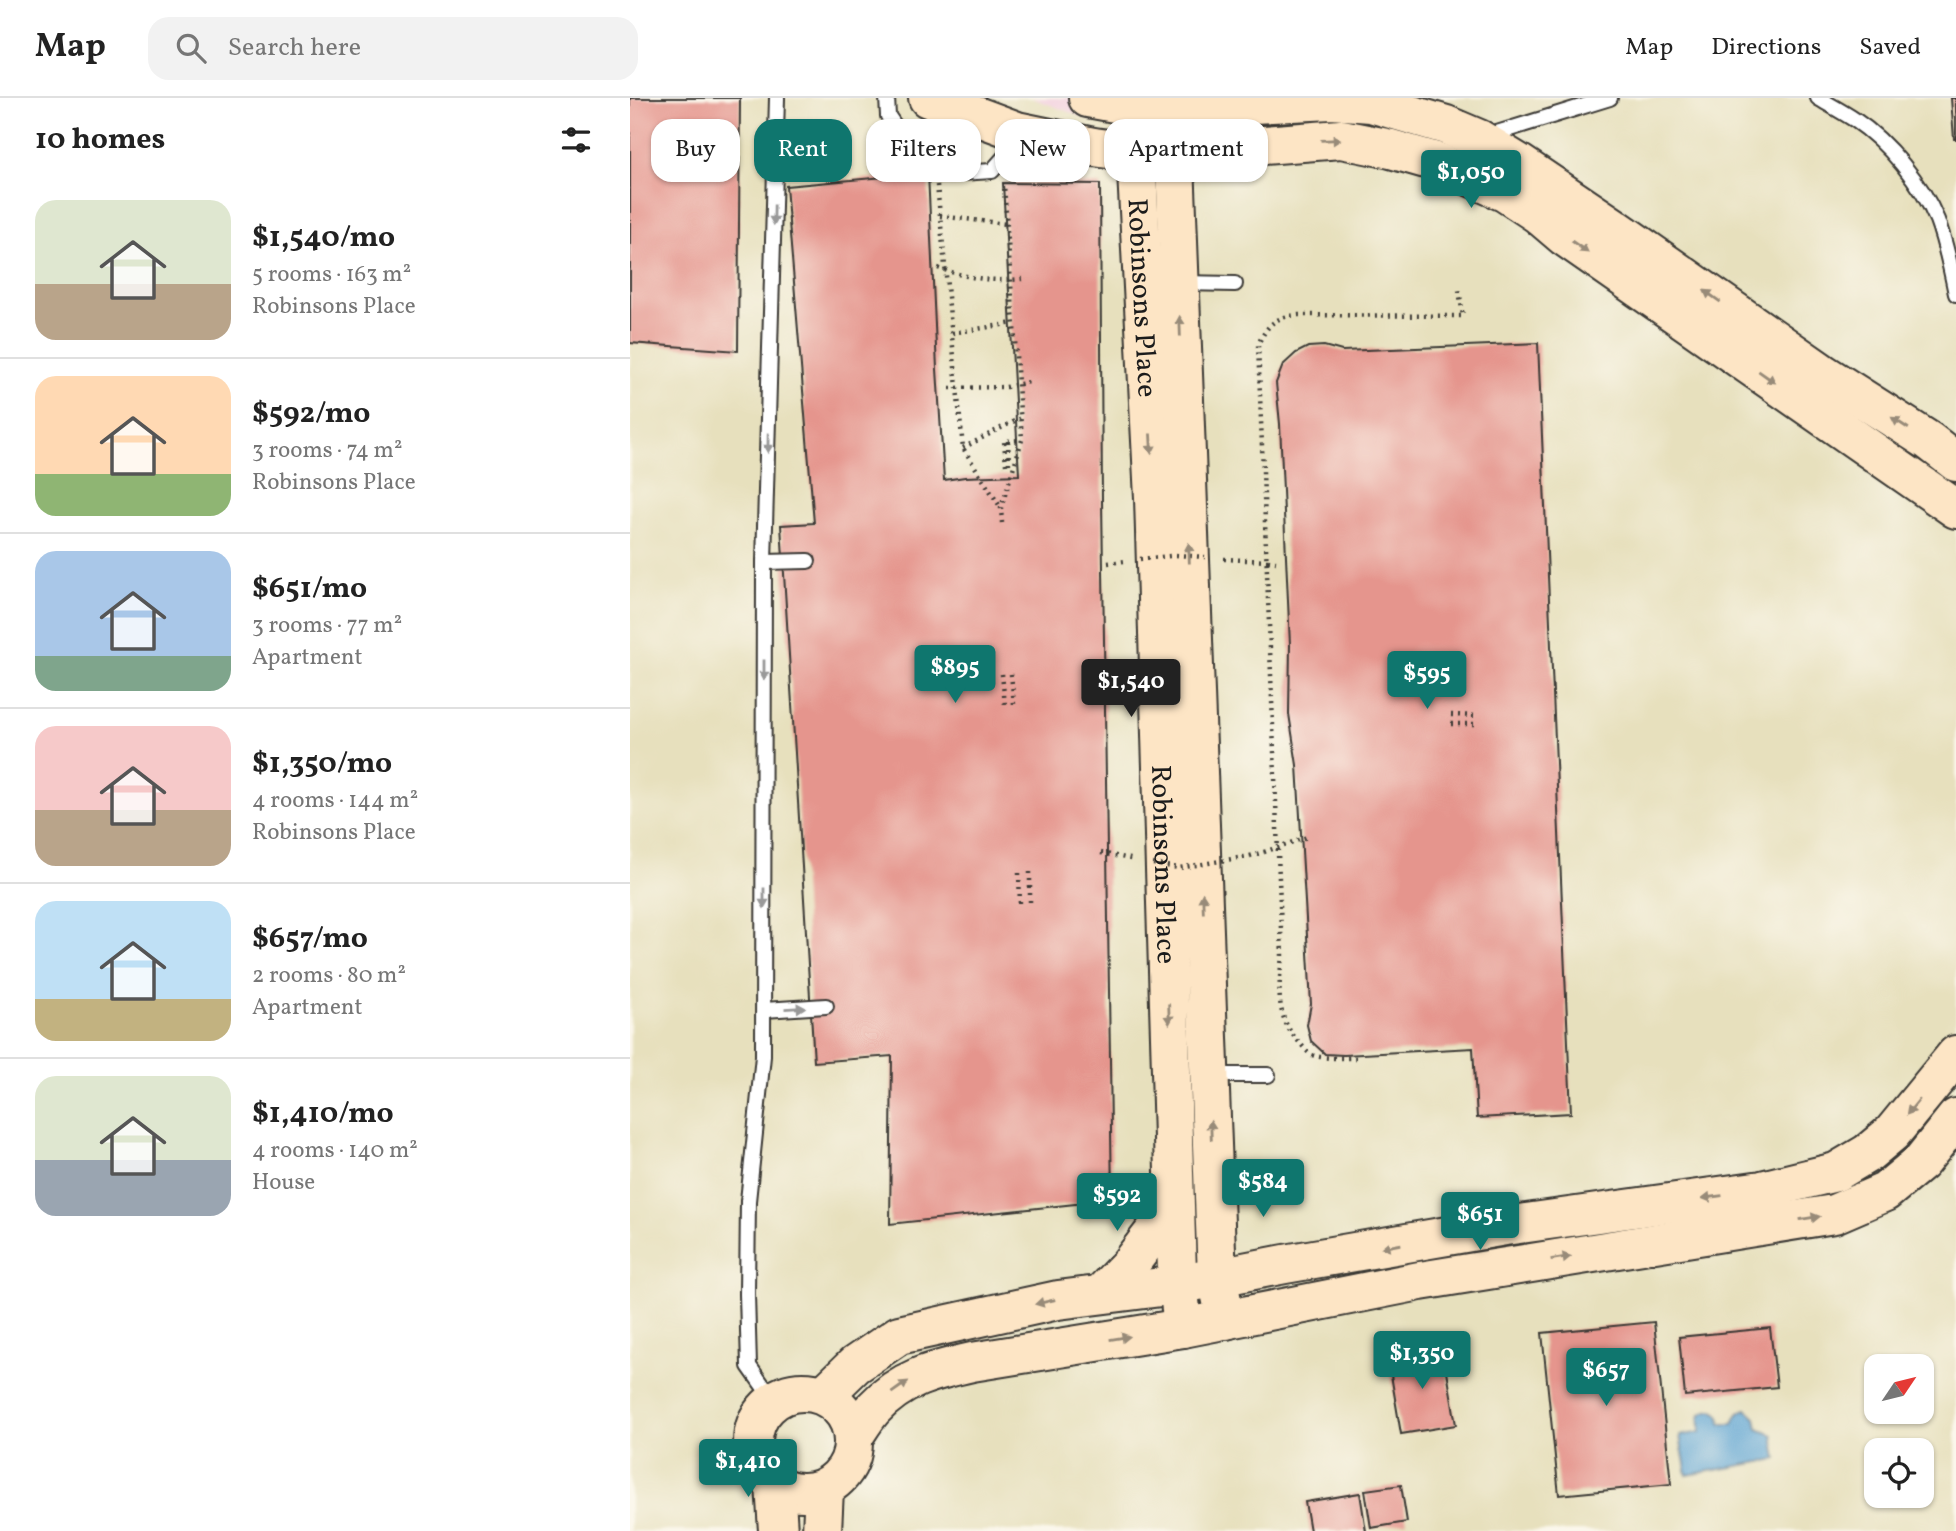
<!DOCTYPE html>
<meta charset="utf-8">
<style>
body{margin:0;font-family:Vollkorn,serif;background:#f2f2f2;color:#222;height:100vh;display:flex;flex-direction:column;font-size:26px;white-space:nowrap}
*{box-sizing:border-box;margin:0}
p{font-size:23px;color:#767676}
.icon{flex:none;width:38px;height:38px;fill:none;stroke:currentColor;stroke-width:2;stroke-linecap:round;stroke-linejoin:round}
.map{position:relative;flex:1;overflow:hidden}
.side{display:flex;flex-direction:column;background:#fff;width:630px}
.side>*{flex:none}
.guide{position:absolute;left:21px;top:21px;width:665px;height:63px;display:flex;gap:14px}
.needle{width:46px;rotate:55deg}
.fabs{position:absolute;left:1234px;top:1256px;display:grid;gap:14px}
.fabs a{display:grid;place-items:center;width:70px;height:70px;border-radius:14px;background:#fff;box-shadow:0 2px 5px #0004;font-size:35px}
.price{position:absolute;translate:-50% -60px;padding:0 16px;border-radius:7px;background:#0f766e;color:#fff;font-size:23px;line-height:46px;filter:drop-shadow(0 2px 4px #0008)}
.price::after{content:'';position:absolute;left:50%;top:42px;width:21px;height:16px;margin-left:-10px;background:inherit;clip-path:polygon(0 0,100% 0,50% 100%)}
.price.current{background:#222;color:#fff}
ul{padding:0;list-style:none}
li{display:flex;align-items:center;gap:21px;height:175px;padding:0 35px}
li+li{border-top:2px solid #e0e0e0}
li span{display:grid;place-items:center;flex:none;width:196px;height:140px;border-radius:21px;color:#555}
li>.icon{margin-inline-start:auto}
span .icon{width:84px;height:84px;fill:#fffc;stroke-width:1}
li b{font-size:30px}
h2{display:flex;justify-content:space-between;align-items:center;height:84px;padding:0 35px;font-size:30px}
.chip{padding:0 24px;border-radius:21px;background:#fff;box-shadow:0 2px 5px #0004;font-size:24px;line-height:63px}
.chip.current{background:#0f766e;color:#fff}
header{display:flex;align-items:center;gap:42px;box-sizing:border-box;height:98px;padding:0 35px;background:#fff;border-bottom:2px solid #e0e0e0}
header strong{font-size:33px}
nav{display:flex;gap:38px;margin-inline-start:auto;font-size:24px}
.search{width:490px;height:63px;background:#f2f2f2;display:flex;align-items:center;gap:18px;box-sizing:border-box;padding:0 24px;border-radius:21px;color:#767676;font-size:26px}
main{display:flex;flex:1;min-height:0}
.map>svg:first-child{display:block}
.built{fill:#f3cfdf}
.water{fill:#5aa2d1;stroke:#3b5f76;stroke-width:2}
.building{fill:#e5958d}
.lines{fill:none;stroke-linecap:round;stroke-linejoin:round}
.lane-casing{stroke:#3a3934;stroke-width:18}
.secondary-casing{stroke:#3a3934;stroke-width:42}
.path{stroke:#3a3934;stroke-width:4.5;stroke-dasharray:2 5;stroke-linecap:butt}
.lane{stroke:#fff;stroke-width:14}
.secondary{stroke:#fde5c5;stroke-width:38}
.path-bridge{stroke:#3a3934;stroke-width:4.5;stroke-dasharray:2 5;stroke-linecap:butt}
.oneway{fill:#988b79}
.oneway2{fill:#999}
.labels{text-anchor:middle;stroke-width:5;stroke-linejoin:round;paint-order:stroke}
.street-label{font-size:28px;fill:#1c1c1c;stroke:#fbf7ec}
</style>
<header>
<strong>Map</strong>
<div class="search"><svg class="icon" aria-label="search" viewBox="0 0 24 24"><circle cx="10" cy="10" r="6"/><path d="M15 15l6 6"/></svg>Search here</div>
<nav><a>Map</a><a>Directions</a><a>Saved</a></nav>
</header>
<main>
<section class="side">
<h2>10 homes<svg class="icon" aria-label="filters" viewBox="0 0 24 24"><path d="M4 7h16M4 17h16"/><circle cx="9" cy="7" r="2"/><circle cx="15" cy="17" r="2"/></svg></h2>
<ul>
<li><span style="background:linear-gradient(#dfe7d0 60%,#b9a48a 0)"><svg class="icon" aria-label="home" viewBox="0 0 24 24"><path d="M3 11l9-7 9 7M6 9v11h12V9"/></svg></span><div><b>$1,540/mo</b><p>5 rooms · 163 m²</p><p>Robinsons Place</p></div></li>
<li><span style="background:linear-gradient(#ffd9b3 70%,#8fb573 0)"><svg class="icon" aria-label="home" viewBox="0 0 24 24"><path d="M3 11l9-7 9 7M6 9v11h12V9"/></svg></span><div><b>$592/mo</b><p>3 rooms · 74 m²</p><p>Robinsons Place</p></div></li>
<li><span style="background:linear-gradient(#a9c7e8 75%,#7fa58c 0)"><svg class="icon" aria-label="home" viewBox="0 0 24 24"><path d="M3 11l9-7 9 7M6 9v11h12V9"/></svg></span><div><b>$651/mo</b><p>3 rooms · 77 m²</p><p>Apartment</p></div></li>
<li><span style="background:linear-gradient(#f6c9c9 60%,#b9a48a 0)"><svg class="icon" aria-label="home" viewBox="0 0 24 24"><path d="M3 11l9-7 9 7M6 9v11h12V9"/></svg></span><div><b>$1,350/mo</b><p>4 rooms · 144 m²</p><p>Robinsons Place</p></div></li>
<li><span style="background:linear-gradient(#bfe0f5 70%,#c2b280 0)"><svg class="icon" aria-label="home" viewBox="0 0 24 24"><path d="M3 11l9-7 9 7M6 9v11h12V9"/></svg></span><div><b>$657/mo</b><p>2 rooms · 80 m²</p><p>Apartment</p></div></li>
<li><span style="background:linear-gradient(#dfe7d0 60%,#9aa5b1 0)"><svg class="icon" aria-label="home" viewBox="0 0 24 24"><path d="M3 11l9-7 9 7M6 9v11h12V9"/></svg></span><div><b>$1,410/mo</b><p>4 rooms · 140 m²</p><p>House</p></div></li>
</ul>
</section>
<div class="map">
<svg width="1326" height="1433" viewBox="0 0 1326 1433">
<rect width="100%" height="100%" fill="#fbf7ec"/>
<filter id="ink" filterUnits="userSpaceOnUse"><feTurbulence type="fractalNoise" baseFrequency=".0143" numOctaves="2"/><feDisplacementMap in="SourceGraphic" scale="14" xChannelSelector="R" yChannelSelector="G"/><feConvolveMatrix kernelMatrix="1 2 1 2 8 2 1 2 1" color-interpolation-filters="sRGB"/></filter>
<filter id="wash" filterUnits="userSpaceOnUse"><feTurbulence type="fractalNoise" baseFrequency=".00686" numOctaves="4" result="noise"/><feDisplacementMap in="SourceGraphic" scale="28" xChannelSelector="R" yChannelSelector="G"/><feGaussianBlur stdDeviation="1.57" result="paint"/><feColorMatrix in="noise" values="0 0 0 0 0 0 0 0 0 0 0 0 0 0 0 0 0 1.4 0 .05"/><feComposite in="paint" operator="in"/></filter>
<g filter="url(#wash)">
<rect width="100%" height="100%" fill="#e7e0bd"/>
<path class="built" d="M402,0H506L463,23Z"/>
<path class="water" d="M1116,1311L1126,1320L1128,1331L1143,1337L1147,1361L1057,1377L1050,1338L1071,1334C1069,1320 1066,1314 1083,1312C1089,1316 1091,1319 1091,1326H1103C1106,1318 1107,1314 1116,1311Z"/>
<g id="blocks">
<g class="building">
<path d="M0,0H110L108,253L0,245Z"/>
<path d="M1321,0H1326V41H1324Z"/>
<path d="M298,75L307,271L314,382L335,379L389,377L373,85L470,86L472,402L482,1102L260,1126L262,958L184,964L151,427L184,425L156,88Z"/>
<path d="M908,245L941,1015L847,1020L843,950L714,957L695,956L681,943L677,927L681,906L667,667L659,616L660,547L650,326L646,285L653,267L666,255L678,249L694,248L712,253Z"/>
<path d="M1024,1224L1041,1386L929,1397L912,1235Z"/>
<path d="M1140,1230L1147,1289L1055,1298L1049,1239Z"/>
<path d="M813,1250L826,1327L771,1336L758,1259Z"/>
<path d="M771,1387L777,1424L741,1430L735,1392Z"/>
<path d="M730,1395L736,1433H680L675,1404Z"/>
</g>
</g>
</g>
<g filter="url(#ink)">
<use href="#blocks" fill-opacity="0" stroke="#3a3934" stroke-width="2"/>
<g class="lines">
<g class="lane-casing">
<g id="lane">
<path d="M257,0L258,18L276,44L297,63L331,75L362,73L378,55L386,34"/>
<path d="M1188,0C1200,7 1213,14 1225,22C1258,44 1292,86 1307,122C1316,146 1321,171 1326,196"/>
<path d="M857,38L980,0"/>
<path d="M550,185L605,186"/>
<path d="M134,464L178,463"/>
<path d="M134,912L196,908"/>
<path d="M580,977H638"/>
<path d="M143,1302L119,1268L117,1196L118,1103L133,958L134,464L147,0"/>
</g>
</g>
<g class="secondary-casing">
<g id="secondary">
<path d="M298,0L387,33L464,49L506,55L543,54L711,41L761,51L810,65L876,95L908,116L935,139L1326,411"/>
<path d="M458,0L507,9L543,10L702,2L741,5L816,27L849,41L890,66L985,130L1194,276L1299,343L1326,364"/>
<path id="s1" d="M507,9L506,55L524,400L547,1175L553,1230"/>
<path d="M543,10L587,1179L596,1222"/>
<path d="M471,1196L499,1167L544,1108"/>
<circle cx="173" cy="1344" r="50"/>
<path d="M194,1297L225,1267L269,1237L428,1202L547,1187L655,1166L875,1128L1132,1092L1206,1074L1238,1055L1262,1035L1326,957"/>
<path d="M224,1338C230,1329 236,1319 243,1311C272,1280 302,1273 342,1264L553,1230L790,1183L1204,1116L1255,1094L1291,1064L1326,1020"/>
<path d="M145,1386L148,1433"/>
<path d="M192,1433L194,1391"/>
</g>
</g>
<g class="path">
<path d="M307,87L333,350L371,410"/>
<path d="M310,118L377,126"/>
<path d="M322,235L384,225"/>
<path d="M378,343L379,367"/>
<path d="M333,350L390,320"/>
<path d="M376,367L374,343L392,342"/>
<path d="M372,425L371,410L392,342L374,87"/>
<path d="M638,463L646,464"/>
<path d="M478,465L495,463"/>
<path d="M372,576L375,607"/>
<path d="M381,576L384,606"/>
<path d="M821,617L848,618"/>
<path d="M821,626H848"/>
<path d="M471,755L505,762"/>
<path d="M620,758L634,754"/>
<path d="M400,774V806"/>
<path d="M389,775L390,807"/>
<path d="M726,960C714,960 693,961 682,957C678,955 673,949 670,945C644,919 649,890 652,857L628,246C639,225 645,219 668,217L833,218L829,192"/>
</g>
<use href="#lane" class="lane"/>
<use href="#secondary" class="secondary"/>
<g class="path-bridge">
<path d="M308,170C339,180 359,184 392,181"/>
<path d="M320,290L376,289L399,284"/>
<path d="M546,457L575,459"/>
<path d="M510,461L541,458"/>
<path d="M594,461L638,463"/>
<path d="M634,754L680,738"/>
<path d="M523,766L549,770L620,758"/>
</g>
</g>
<defs><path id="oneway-solid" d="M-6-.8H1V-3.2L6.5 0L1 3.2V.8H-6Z" transform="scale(1.75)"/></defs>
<g class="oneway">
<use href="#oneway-solid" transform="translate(701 42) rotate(-2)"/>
<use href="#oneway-solid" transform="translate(950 149) rotate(35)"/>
<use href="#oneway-solid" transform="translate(1082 198) rotate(-145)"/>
<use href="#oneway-solid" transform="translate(550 228) rotate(-92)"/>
<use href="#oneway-solid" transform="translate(1137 279) rotate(35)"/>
<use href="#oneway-solid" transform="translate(1270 325) rotate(-147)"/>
<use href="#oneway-solid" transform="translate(521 346) rotate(87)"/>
<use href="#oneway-solid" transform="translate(559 455) rotate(-92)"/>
<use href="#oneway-solid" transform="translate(573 805) rotate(-92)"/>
<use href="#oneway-solid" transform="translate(539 916) rotate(88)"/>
<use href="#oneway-solid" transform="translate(1283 1009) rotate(129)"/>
<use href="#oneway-solid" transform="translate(581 1032) rotate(-92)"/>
<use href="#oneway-solid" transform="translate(1082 1099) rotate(172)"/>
<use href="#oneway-solid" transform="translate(1180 1120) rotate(-9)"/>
<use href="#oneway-solid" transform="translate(761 1148) rotate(170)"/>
<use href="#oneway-solid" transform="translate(931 1160) rotate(-9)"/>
<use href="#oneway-solid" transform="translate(415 1204) rotate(167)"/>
<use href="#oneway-solid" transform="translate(490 1240) rotate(-9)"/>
<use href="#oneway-solid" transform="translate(270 1289) rotate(-35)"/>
</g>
<g class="oneway2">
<use href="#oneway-solid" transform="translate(144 117) rotate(91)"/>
<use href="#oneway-solid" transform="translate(138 345) rotate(91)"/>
<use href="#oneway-solid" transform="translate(134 572) rotate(90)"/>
<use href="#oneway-solid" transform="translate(134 800) rotate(90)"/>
<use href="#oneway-solid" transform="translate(165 910) rotate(-3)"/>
</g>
</g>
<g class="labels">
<g class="street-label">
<text dy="10" stroke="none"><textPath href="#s1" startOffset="191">Robinsons Place</textPath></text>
<text dy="10" stroke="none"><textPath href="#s1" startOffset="758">Robinsons Place</textPath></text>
</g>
</g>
</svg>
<div class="fabs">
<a><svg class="needle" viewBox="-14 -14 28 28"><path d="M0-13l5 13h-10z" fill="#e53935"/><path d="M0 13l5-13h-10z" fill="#767676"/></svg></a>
<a><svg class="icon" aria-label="locate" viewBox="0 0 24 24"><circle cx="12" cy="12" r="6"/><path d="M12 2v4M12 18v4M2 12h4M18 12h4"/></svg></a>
</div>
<b class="price" style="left:841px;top:112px">$1,050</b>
<b class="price" style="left:325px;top:607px">$895</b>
<b class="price" style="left:797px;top:613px">$595</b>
<b class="price current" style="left:501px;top:621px">$1,540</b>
<b class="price" style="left:633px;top:1121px">$584</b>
<b class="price" style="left:487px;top:1135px">$592</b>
<b class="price" style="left:850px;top:1154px">$651</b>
<b class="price" style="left:792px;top:1293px">$1,350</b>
<b class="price" style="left:976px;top:1310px">$657</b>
<b class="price" style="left:118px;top:1401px">$1,410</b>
<div class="guide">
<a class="chip">Buy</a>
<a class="chip current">Rent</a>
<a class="chip">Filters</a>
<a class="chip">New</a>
<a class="chip">Apartment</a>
</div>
</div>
</main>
